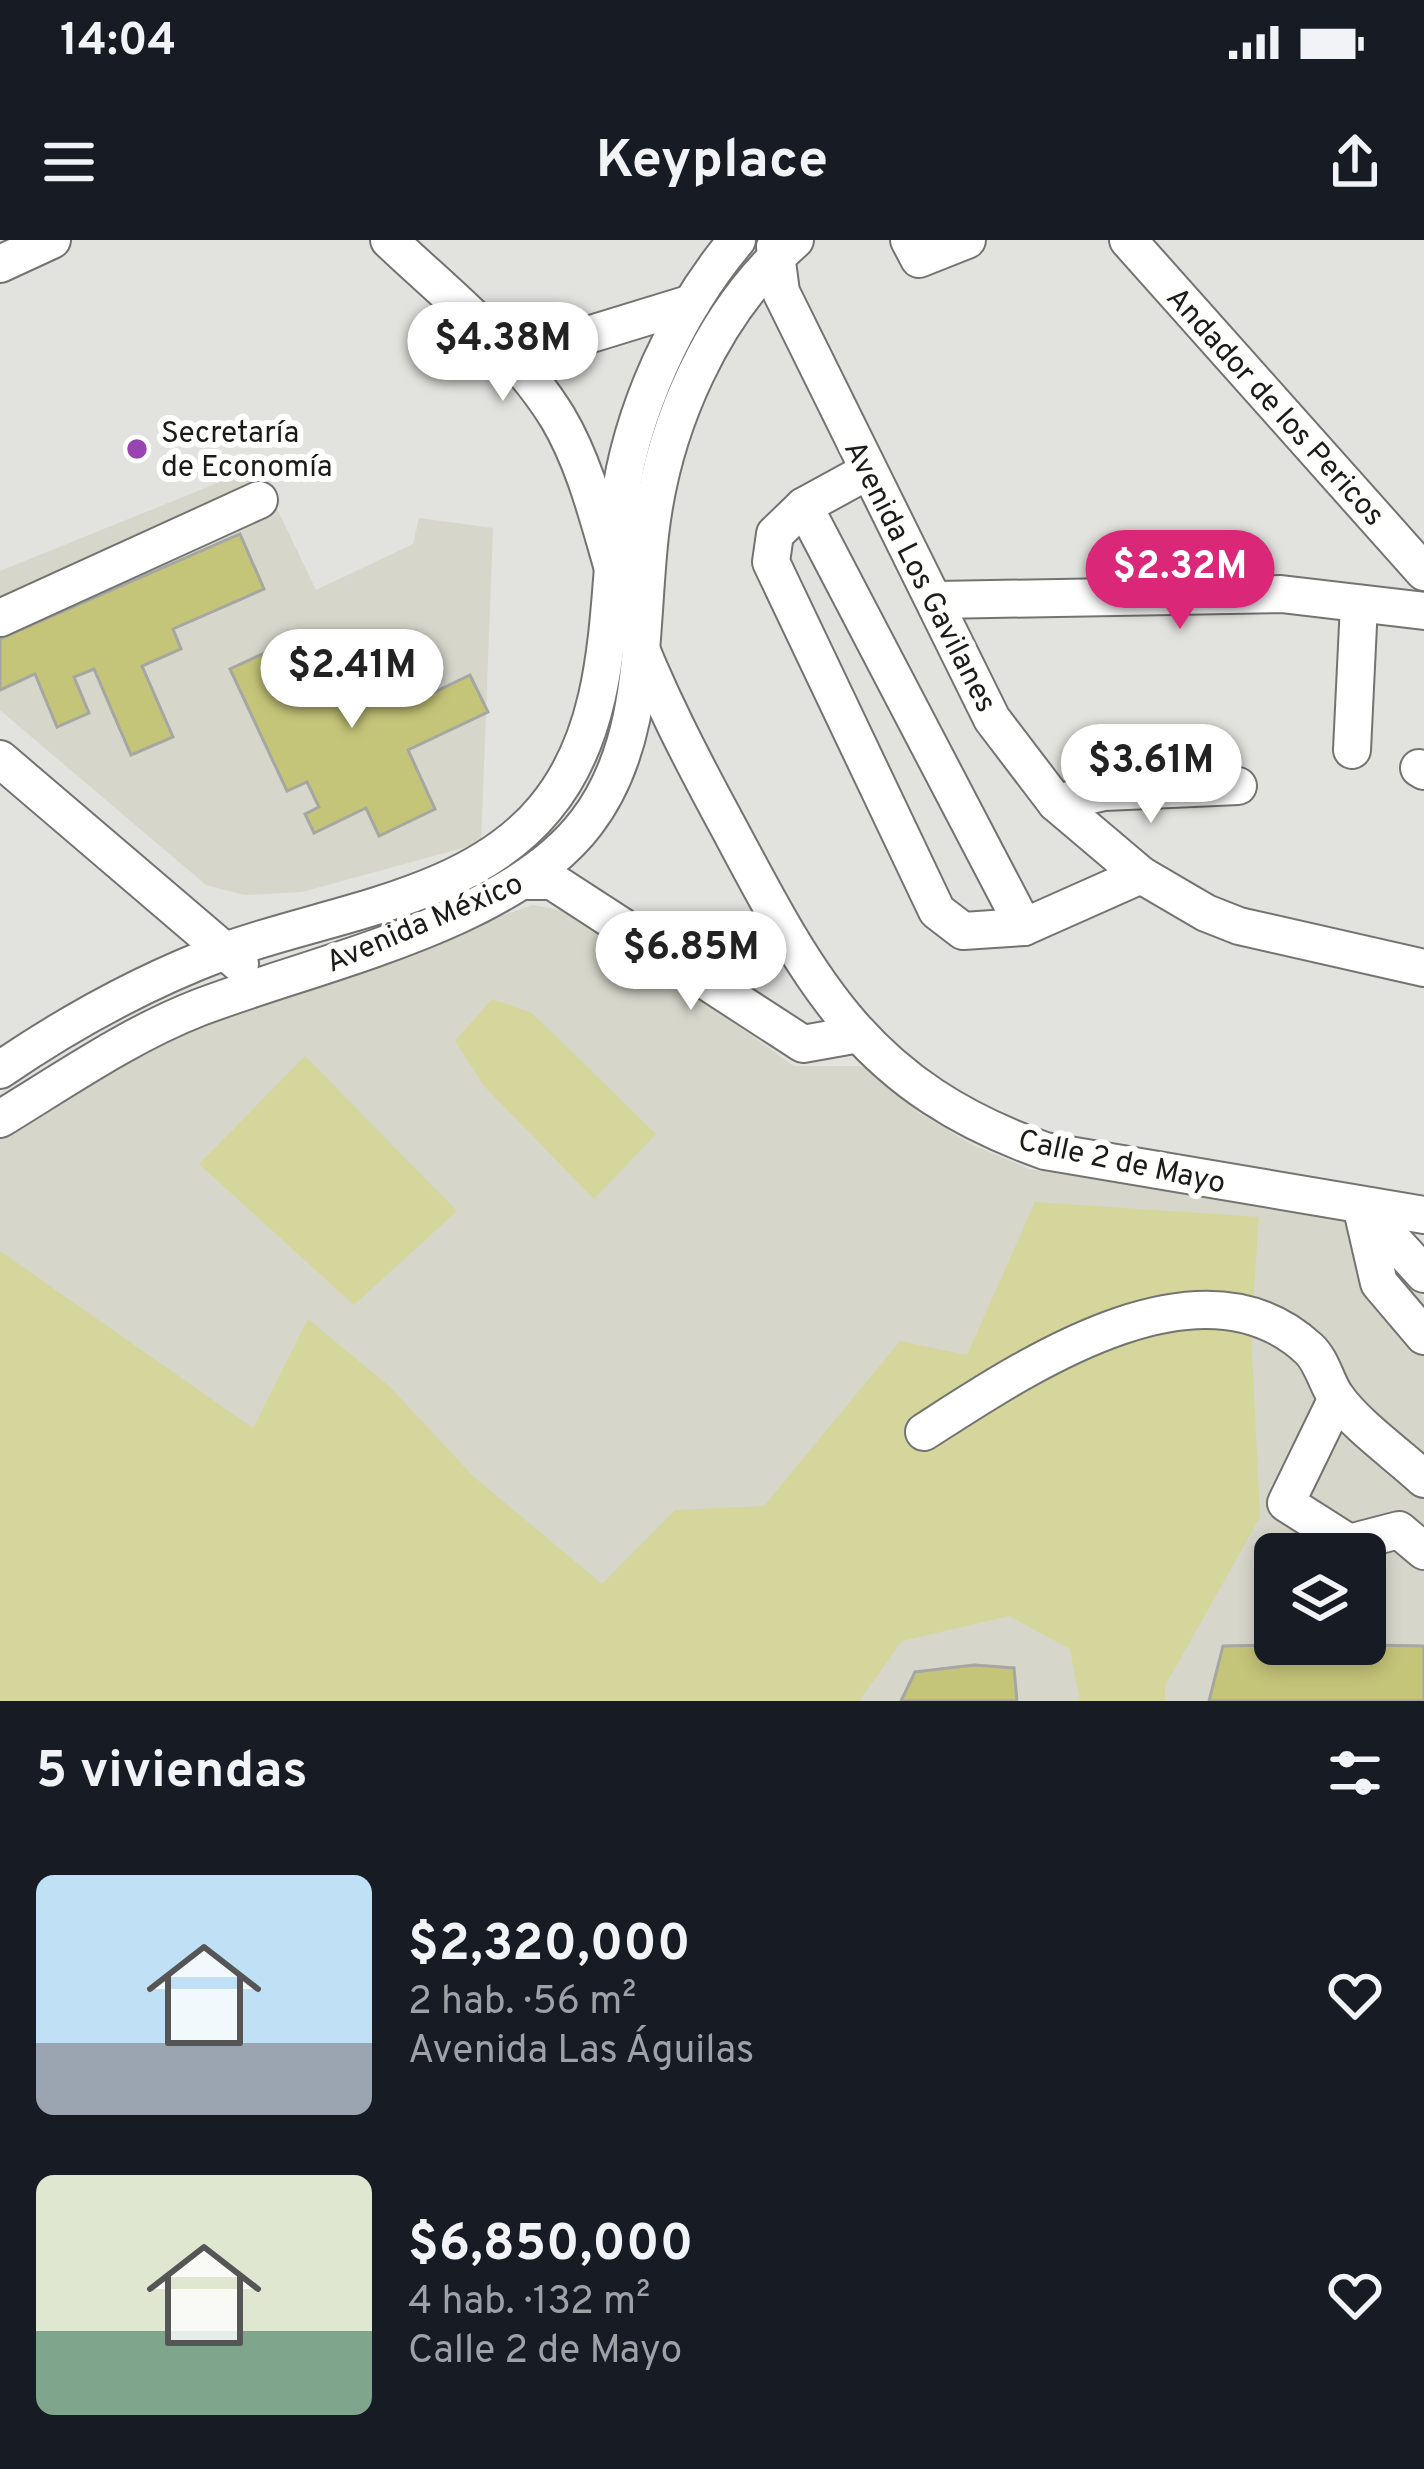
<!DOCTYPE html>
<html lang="es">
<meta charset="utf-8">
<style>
body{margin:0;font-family:Overpass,sans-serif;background:#20242c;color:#f1f3f6;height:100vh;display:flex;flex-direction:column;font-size:45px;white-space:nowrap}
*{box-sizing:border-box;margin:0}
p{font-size:39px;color:#9ea1a6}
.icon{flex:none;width:66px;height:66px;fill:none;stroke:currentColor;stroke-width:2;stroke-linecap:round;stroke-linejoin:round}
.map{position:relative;height:1461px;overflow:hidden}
.side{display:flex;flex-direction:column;background:#171b24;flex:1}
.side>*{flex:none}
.buttons{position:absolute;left:1254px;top:1293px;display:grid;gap:24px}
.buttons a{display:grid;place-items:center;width:132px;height:132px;border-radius:18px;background:#171b24;box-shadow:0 6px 18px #0003;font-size:60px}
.price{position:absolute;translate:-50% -102px;padding:0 27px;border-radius:42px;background:#fff;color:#222;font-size:39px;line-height:78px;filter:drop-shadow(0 3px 6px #0008)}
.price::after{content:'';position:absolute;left:50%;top:72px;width:36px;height:27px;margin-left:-18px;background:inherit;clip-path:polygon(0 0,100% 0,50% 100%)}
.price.selected{background:#db2777;color:#fff}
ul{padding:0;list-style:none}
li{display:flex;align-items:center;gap:36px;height:300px;padding:0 36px}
li span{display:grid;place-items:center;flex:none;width:336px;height:240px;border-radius:18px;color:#555}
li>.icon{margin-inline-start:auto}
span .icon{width:144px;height:144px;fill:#fffc;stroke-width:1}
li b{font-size:51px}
h2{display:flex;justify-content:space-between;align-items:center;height:144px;padding:0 36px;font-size:51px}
.status{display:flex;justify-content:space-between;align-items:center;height:84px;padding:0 60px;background:#171b24;direction:ltr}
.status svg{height:33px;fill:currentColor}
header{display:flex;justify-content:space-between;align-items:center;height:156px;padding:0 36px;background:#171b24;font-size:54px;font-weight:700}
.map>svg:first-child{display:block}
.built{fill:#d6d6cb;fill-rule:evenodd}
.green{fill:#d5d69c}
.building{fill:#c5c579;stroke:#a6a6a2;stroke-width:3}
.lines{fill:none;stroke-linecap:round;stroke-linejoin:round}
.minor-casing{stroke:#737370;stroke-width:40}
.minor{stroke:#fff;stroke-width:36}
.poi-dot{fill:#9944b1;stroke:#fffffe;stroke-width:4.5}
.labels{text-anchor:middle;stroke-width:12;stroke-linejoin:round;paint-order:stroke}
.street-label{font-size:30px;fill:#1b1b1a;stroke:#fffffe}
.poi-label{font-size:30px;fill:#1b1b1a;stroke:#fffffe;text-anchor:start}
</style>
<div class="status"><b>14:04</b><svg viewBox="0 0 49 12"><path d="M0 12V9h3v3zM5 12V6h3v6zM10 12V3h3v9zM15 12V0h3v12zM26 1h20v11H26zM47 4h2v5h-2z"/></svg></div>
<header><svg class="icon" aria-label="menu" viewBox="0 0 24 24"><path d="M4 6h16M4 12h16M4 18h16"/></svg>Keyplace<svg class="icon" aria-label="share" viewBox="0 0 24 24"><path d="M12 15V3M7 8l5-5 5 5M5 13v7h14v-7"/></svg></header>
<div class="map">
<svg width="1424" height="1461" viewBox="0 0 1424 1461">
<rect width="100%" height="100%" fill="#e2e2de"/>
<g class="built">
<path d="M257,227L316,350L413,304L419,278L493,288L481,603L302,652L245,655L206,645L0,470V331Z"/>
<path d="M533,665L581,674L794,826H862L919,873L973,905L1029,929L1352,979L1424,1058V1461H0V890L209,776ZM1275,1314H1365V1404H1275Z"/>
</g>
<g class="green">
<path d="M492,759L532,773L656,894L594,959L485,847L455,801Z"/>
<path d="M305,816L457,971L354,1065L199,924Z"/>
<path d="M1035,962L1259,977L1251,1092L1260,1277L1165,1446V1461H1080L1070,1409L1009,1376L902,1401L859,1461H0V1011L253,1188L308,1079L390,1147L474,1237L602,1344L675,1270L764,1266L900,1101L967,1115Z"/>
</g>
<g class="building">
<path d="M240,294L264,349L173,389L181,409L142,426L173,497L131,515L94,429L74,437L89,473L57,487L35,434L0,450V399Z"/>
<path d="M379,393L412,463L470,435L488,472L408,510L435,569L379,596L366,568L314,593L305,574L319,567L307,542L287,551L230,429L275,408L288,436Z"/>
<path d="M1316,1404L1424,1406V1461H1209L1223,1406Z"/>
<path d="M974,1425L1014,1428L1017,1461H901L915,1432Z"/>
</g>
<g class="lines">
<g class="minor-casing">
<g id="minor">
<path d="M389,0C447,55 516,109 558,178C593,237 605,312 628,376C656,451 692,520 730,590C813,747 867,848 1045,911L1424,975"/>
<path d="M909,0L919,19L967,0"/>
<path d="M1128,0L1424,332"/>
<path d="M775,7L781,52L992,479L1056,563L1141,635L1206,673L1239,686L1424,728"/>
<path d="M0,24L52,0"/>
<path d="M513,118L692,63"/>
<path d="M868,231L804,266L1024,687L1141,635"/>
<path d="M804,266L775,294L771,322L937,671L963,691L1024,687"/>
<path d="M938,360L1281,354L1424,371"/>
<path d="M0,378L259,260"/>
<path d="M1352,510L1359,364"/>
<path d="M0,519L240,724"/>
<path d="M1419,528L1424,531"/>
<path d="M1056,563L1104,552L1238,546"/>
<path d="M523,641H552L803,804L859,794"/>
<path d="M0,830C70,782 145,741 225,711C330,673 471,659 545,568C615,484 606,366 619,264C631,171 677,71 737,0"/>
<path d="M0,879C64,840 129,795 198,768C315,723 509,684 586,583C648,503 639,391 650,295C662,187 712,72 795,0"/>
<path d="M1361,965L1379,1043L1424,1096"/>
<path d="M1361,965L1424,1034"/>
<path d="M1337,1158L1286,1263L1349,1303L1399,1290L1424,1311"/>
<path d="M924,1192C1022,1129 1200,1007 1309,1109C1322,1121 1326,1142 1336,1157C1358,1187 1396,1213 1424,1239"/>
</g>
</g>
<use href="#minor" class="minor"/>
</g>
<circle class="poi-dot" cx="137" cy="209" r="12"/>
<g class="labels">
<g class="street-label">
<text transform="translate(1276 166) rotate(48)" y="10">Andador de los Pericos</text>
<text transform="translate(921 336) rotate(63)" y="10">Avenida Los Gavilanes</text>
<text transform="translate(424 682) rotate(-23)" y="10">Avenida México</text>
<text transform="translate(1122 921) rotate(12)" y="10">Calle 2 de Mayo</text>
</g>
<g class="poi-label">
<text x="161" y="202">Secretaría<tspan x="161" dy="34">de Economía</tspan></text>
</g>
</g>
</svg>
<div class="buttons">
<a><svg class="icon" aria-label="layers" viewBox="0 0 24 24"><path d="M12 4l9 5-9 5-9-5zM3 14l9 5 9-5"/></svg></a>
</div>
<b class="price" style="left:503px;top:164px">$4.38M</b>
<b class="price selected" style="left:1180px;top:392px">$2.32M</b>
<b class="price" style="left:352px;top:491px">$2.41M</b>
<b class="price" style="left:1151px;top:586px">$3.61M</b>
<b class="price" style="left:691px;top:773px">$6.85M</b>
</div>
<section class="side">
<h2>5 viviendas<svg class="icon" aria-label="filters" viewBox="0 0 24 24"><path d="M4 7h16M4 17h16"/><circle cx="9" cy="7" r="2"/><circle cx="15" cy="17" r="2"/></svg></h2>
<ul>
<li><span style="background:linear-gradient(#bfe0f5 70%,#9aa5b1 0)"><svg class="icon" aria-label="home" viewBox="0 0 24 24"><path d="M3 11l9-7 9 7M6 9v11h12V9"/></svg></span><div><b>$2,320,000</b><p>2 hab. · 56 m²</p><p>Avenida Las Águilas</p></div><svg class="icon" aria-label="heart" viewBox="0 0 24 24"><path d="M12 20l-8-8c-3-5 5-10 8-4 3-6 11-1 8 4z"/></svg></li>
<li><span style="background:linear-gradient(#dfe7d0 65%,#7fa58c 0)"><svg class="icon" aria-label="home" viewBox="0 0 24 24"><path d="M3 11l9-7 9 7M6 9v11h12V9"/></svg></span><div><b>$6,850,000</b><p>4 hab. · 132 m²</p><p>Calle 2 de Mayo</p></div><svg class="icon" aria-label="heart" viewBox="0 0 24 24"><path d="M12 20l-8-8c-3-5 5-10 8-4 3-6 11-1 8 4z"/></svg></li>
</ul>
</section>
